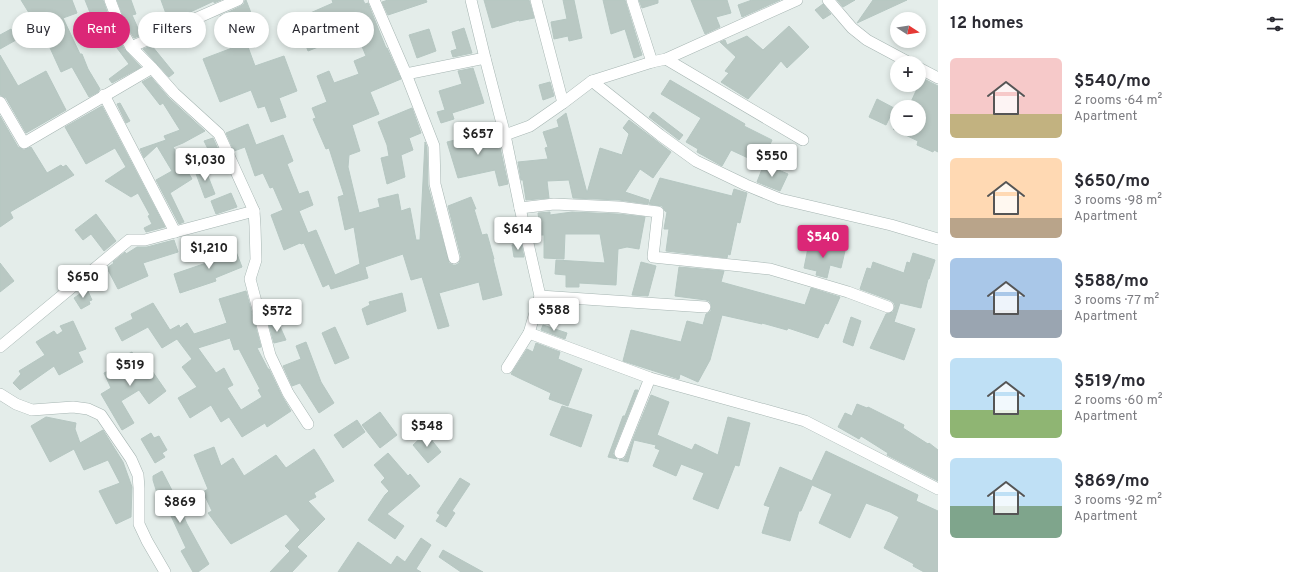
<!DOCTYPE html>
<meta charset="utf-8">
<style>
body{margin:0;font-family:Overpass,sans-serif;background:#f2f2f3;color:#2b2b33;height:100vh;display:flex;flex-direction:column;font-size:15px;white-space:nowrap}
*{box-sizing:border-box;margin:0}
p{font-size:13px;color:#7c7c81}
.icon{flex:none;width:22px;height:22px;fill:none;stroke:currentColor;stroke-width:2;stroke-linecap:round;stroke-linejoin:round}
.map{position:relative;flex:1;overflow:hidden}
.sheet{display:flex;flex-direction:column;background:#fff;width:360px}
.sheet>*{flex:none}
.hud{position:absolute;left:12px;top:12px;width:380px;height:36px;display:flex;gap:8px}
.needle{width:26px;rotate:102deg}
.tools{position:absolute;left:890px;top:12px;display:grid;gap:8px}
.tools a{display:grid;place-items:center;width:36px;height:36px;border-radius:50%;background:#fff;box-shadow:0 2px 6px #0003;font-size:20px}
.price{position:absolute;translate:-50% -34px;padding:0 9px;border-radius:4px;background:#fff;color:#222;font-size:13px;line-height:26px;filter:drop-shadow(0 1px 2px #0008)}
.price::after{content:'';position:absolute;left:50%;top:24px;width:12px;height:9px;margin-left:-6px;background:inherit;clip-path:polygon(0 0,100% 0,50% 100%)}
.price.on{background:#db2777;color:#fff}
ul{padding:0;list-style:none}
li{display:flex;align-items:center;gap:12px;height:100px;padding:0 12px}
li span{display:grid;place-items:center;flex:none;width:112px;height:80px;border-radius:6px;color:#555}
li>.icon{margin-inline-start:auto}
span .icon{width:48px;height:48px;fill:#fffc;stroke-width:1}
li b{font-size:17px}
h2{display:flex;justify-content:space-between;align-items:center;height:48px;padding:0 12px;font-size:17px}
.chip{padding:0 14px;border-radius:18px;background:#fff;box-shadow:0 2px 6px #0003;font-size:14px;line-height:36px}
.chip.on{background:#db2777;color:#fff}
main{display:flex;flex:1;min-height:0}
.map>svg:first-child{display:block}
.building{fill:#b9c8c3;stroke:#b6c7c2;fill-rule:evenodd}
.lines{fill:none;stroke-linecap:round;stroke-linejoin:round}
.street-casing{stroke:#a6b5b2;stroke-width:12}
.street{stroke:#fff;stroke-width:11}
</style>
<main>
<div class="map">
<svg width="938" height="572" viewBox="0 0 938 572">
<rect width="100%" height="100%" fill="#e4edea"/>
<g class="building">
<path d="M21,0H72L77,13L63,18L80,54H82L88,69L100,89L98,92L89,97L72,67L61,72L41,28L39,29Z"/>
<path d="M85,0H103L114,32L125,50L141,67L112,83L109,79L129,64L105,32H107L99,12L91,15Z"/>
<path d="M117,0H131L136,14L132,15L141,35L134,38L127,26Z"/>
<path d="M161,0H221L214,3V1L169,22Z"/>
<path d="M245,0H246L262,41L248,47L255,66L284,56L297,91L279,98L286,117L271,122L265,106L258,108L251,90L220,102L203,59L240,45L228,15L221,18L220,16L241,6L244,4Z"/>
<path d="M332,0H363L365,4L368,3L386,48H387L401,79L370,92L379,114L352,125L360,151L349,155L348,167L359,213L380,207L378,199L398,194L401,211L410,208L416,240H420L425,142L427,147L428,186L449,263L453,265H456L459,263L461,257L448,206L471,197L476,209H474L482,235L487,234L494,259H493L502,295L483,300L479,282L439,293L449,326L438,329L422,277L411,280L403,254L365,267L368,278L331,289L329,284L323,287L304,243L301,244L300,243L284,250L271,215L283,210L273,187L270,188L263,173L255,176L245,147L234,151L226,133L248,124L256,145L283,135L293,161L287,164L299,194L308,191L313,205L299,211L308,233L316,230L335,275L360,264L354,227L345,230L338,197L344,195L329,148L326,149L313,119L316,118L312,108L327,102L317,76L329,71L334,83L359,74L354,61L366,56L356,32L308,51L298,24L310,20L308,14L333,3Z"/>
<path d="M388,0H426L427,2L388,15L382,2Z"/>
<path d="M484,0H529L534,18L519,21V20L492,28Z"/>
<path d="M563,0H574L582,38L569,41L568,36L554,39L551,22L567,19Z"/>
<path d="M603,0H625L642,55L634,58L625,29L611,34Z"/>
<path d="M639,0H658V3L642,8Z"/>
<path d="M691,0H727L731,13L716,17L720,27L705,34Z"/>
<path d="M752,0H780L742,17L738,5Z"/>
<path d="M837,0H855L843,7Z"/>
<path d="M873,0H907L857,23Z"/>
<path d="M823,4L831,14L823,19L815,10Z"/>
<path d="M789,26L809,47L787,68L781,61L748,99L721,82L729,73L725,71L736,57L720,42L725,40L727,45L747,36L763,50Z"/>
<path d="M464,28L472,53L453,57L451,51L457,49L452,32Z"/>
<path d="M11,29L16,40L0,49V35Z"/>
<path d="M429,29L436,51L417,58L409,35Z"/>
<path d="M152,46L174,73L169,77L143,49Z"/>
<path d="M0,55L18,86L46,71L66,110L26,133L6,98L0,95Z"/>
<path d="M473,68L484,103L452,113L454,119L441,123L437,112L445,110L439,91L462,84L458,71Z"/>
<path d="M151,77L169,98L205,131L183,143L173,147L192,179L170,193L184,222L179,224L156,180L172,171L157,146L144,158L140,149L166,140L164,136L180,130L163,103L160,105L142,82Z"/>
<path d="M922,78L938,86V152L934,150L933,152L917,145L918,141L893,129H919V107H915L910,104Z"/>
<path d="M670,80L745,124L744,126L772,140L761,164L731,150L722,166L697,152L698,149L686,142L701,118L661,94Z"/>
<path d="M550,82L554,96L543,100L539,85Z"/>
<path d="M877,99L894,108L886,125L869,117Z"/>
<path d="M120,103L130,121L126,123L117,104Z"/>
<path d="M102,106L165,227L146,232L144,228L152,224L148,216L150,215L138,193L131,197L105,181L126,167L115,148L86,164L65,127Z"/>
<path d="M412,108L421,133L409,138L413,150L401,155L405,177L387,184L381,158L389,156L387,145L378,122Z"/>
<path d="M653,112L683,135L679,140L649,117Z"/>
<path d="M566,113L587,193L600,148L622,155L629,134L623,128L629,120L671,152L653,178L640,169L625,192L649,200L648,204L619,200L573,198L569,180L547,181L549,198L526,200L523,180H521L518,162L548,159L545,148L548,147L543,132L559,127L557,120Z"/>
<path d="M0,116L18,147L24,150L31,147L47,173L61,165L63,167L66,165L74,175L10,212L13,218L0,227Z"/>
<path d="M494,129L500,147L508,184L499,186L495,170L458,178L447,142L459,139V140Z"/>
<path d="M213,138L221,156L213,159L204,141Z"/>
<path d="M764,164L788,174L780,191L757,182Z"/>
<path d="M204,166L215,194L205,198L195,171Z"/>
<path d="M660,178L732,196L734,189L747,193L740,223L737,222L730,255L728,254L727,258L666,251L669,229H664L667,212L665,211L662,206L649,204Z"/>
<path d="M231,193L237,207L216,214L211,201Z"/>
<path d="M550,212V215L572,212L618,214L645,217L639,249L627,247L618,249L616,285L579,283V287H566V275L555,274L556,260L605,263L600,234H565L564,259L544,258V235H541L538,213Z"/>
<path d="M96,214L116,241L104,251L91,234L83,240L75,230Z"/>
<path d="M174,240L178,252L143,263L148,276L118,289L107,268L114,263L113,262L125,252L126,254L137,247H147Z"/>
<path d="M521,243L524,257H514L512,245Z"/>
<path d="M809,243L845,251L841,268L830,265L827,278L816,275L817,271L804,268Z"/>
<path d="M233,244L242,267L215,278L216,281L180,293L174,274L221,258L218,250Z"/>
<path d="M913,253L935,260L929,279H928L921,308L900,303L894,322L915,329L904,360L870,348L886,314L893,312L895,306L894,303L890,300L860,289L867,268L871,269L873,262L904,273L907,262L910,263Z"/>
<path d="M641,262L656,266L648,296L632,295Z"/>
<path d="M0,263L14,281L0,292Z"/>
<path d="M679,267L724,271L721,282L805,305L811,288L840,297L828,324L825,323L818,338L788,328L787,330L762,323V324L722,315L710,360L698,382L680,374L679,379L623,361L631,330L681,342L687,321L703,325L706,314L711,311V304L709,301L706,300L675,296Z"/>
<path d="M87,289L92,300L89,301L90,304L81,309L74,298Z"/>
<path d="M246,291L261,347L257,348L268,369H269L282,396L291,411L267,427L265,423L242,437L229,417L221,422L211,405L190,418L178,398L197,387L182,367L192,359L177,339L162,348L148,327L122,341L115,328L133,319L131,314L153,303L170,330L179,325L180,328L187,323L194,334L227,323L219,299ZM230,338L234,350L239,349L260,389L258,390L262,397L241,410L227,388L233,385L224,368L216,373L198,348Z"/>
<path d="M402,293L406,311L367,325L362,309L370,305L369,302Z"/>
<path d="M851,317L861,321L853,346L843,342Z"/>
<path d="M73,321L86,349L78,352L83,362L59,375L54,366L20,390L13,383L21,374L19,371L45,355L36,342L54,331L57,335L63,331L60,326Z"/>
<path d="M278,322L286,340L274,343L269,325Z"/>
<path d="M543,325L567,333L565,339L541,330Z"/>
<path d="M335,327L349,358L335,364L322,333Z"/>
<path d="M306,342L321,382L334,403L319,413L300,383L292,386L283,366L301,359L296,346Z"/>
<path d="M536,343L560,352L558,359L582,369L568,406L549,399L551,393L519,378L511,374L527,349L533,352Z"/>
<path d="M132,352L140,369L148,365L166,391L149,404L139,390L121,401L134,423L122,430L101,394L111,388L104,373L117,367L115,361Z"/>
<path d="M635,390H638L614,450L613,454L617,459L608,457L623,416H625Z"/>
<path d="M651,395L669,402L657,435L692,450L695,444L718,455L728,417L750,423L739,466L735,465L718,509L693,499L704,473L681,464L676,476L653,466L660,450L655,448L656,445L634,440L628,462L619,460L624,459L626,456Z"/>
<path d="M857,404L867,408L868,407L904,425L903,428L928,444L929,443L938,450V481L887,455L888,453L861,436L859,439L838,427L845,413L852,416Z"/>
<path d="M562,406L592,415L581,447L550,435Z"/>
<path d="M380,412L397,435L380,448L362,425Z"/>
<path d="M46,417L76,423L75,429L80,443L103,430L123,462L132,487L131,517L116,524L99,491L120,483L108,460L84,470L74,449L50,462L31,426Z"/>
<path d="M357,420L365,432L343,448L334,435Z"/>
<path d="M151,433L154,438L159,436L167,450L162,453L165,457L155,463L141,439Z"/>
<path d="M426,433L441,452L428,463L413,445Z"/>
<path d="M214,447L221,466L233,458L244,476L276,455L286,468L314,449L318,455L334,481L314,493L316,497L308,501L325,519L297,547L307,556L292,572H270L290,551L285,546L300,530L286,514L231,544L208,513L212,511L203,492L208,489L194,455Z"/>
<path d="M826,451L918,495L916,501L938,511V572H924L913,566L914,564L884,548L899,517L890,512L866,503L850,538L819,523L832,494L812,485L801,511H799L790,541L762,533L770,507L764,505L780,467L812,481Z"/>
<path d="M388,453L408,476L410,474L420,486L387,514L404,526L395,539L368,520L385,495L389,491L381,482L385,478L374,465Z"/>
<path d="M162,471L176,498L187,524L209,564L198,572H193L181,551L186,548L165,503L161,506L153,480V476Z"/>
<path d="M460,478L470,484L452,511L455,513L446,527L436,521L440,515L437,513Z"/>
<path d="M421,538L431,545L416,569L421,572H338L358,542L391,565L397,556L405,562Z"/>
<path d="M443,550L483,572H461L439,557Z"/>
</g>
<g class="lines">
<g class="street-casing">
<g id="street">
<path d="M110,0L121,29L131,47L152,68L174,93L219,134L254,211L255,226L256,260L250,279L270,355L288,393L308,424"/>
<path d="M374,0L406,74L434,146L435,184L454,258"/>
<path d="M471,0L485,58L505,135L520,208L540,296L529,333L507,368"/>
<path d="M536,0L563,103"/>
<path d="M632,0L652,62"/>
<path d="M828,0L852,28L867,40L910,63"/>
<path d="M131,47L238,0"/>
<path d="M666,59L803,140"/>
<path d="M919,68L938,78"/>
<path d="M406,74L485,58"/>
<path d="M592,81L660,135L696,161L746,185L780,199L891,225L938,239"/>
<path d="M104,95L175,232"/>
<path d="M0,102L24,143L152,68"/>
<path d="M505,135L530,126L563,103L592,81L652,62L666,59L797,0"/>
<path d="M520,208L554,204L619,207L658,212L653,257L770,269L848,292L888,307"/>
<path d="M540,296L705,307"/>
<path d="M529,333L650,378L805,421L938,489"/>
<path d="M0,347L129,240H145L254,211"/>
<path d="M0,394L16,404L32,410L73,407L88,409L101,415L131,459L138,475L139,488V524L147,541L165,572"/>
<path d="M620,453L650,378"/>
</g>
</g>
<use href="#street" class="street"/>
</g>
</svg>
<div class="tools">
<a><svg class="needle" viewBox="-14 -14 28 28"><path d="M0-13l5 13h-10z" fill="#e53935"/><path d="M0 13l5-13h-10z" fill="#7c7c81"/></svg></a>
<a>+</a>
<a>−</a>
</div>
<b class="price" style="left:478px;top:156px">$657</b>
<b class="price" style="left:772px;top:178px">$550</b>
<b class="price" style="left:205px;top:182px">$1,030</b>
<b class="price" style="left:518px;top:251px">$614</b>
<b class="price on" style="left:823px;top:259px">$540</b>
<b class="price" style="left:209px;top:270px">$1,210</b>
<b class="price" style="left:83px;top:299px">$650</b>
<b class="price" style="left:554px;top:332px">$588</b>
<b class="price" style="left:277px;top:333px">$572</b>
<b class="price" style="left:130px;top:387px">$519</b>
<b class="price" style="left:427px;top:448px">$548</b>
<b class="price" style="left:180px;top:524px">$869</b>
<div class="hud">
<a class="chip">Buy</a>
<a class="chip on">Rent</a>
<a class="chip">Filters</a>
<a class="chip">New</a>
<a class="chip">Apartment</a>
</div>
</div>
<section class="sheet">
<h2>12 homes<svg class="icon" aria-label="filters" viewBox="0 0 24 24"><path d="M4 7h16M4 17h16"/><circle cx="9" cy="7" r="2"/><circle cx="15" cy="17" r="2"/></svg></h2>
<ul>
<li><span style="background:linear-gradient(#f6c9c9 70%,#c2b280 0)"><svg class="icon" aria-label="home" viewBox="0 0 24 24"><path d="M3 11l9-7 9 7M6 9v11h12V9"/></svg></span><div><b>$540/mo</b><p>2 rooms · 64 m²</p><p>Apartment</p></div></li>
<li><span style="background:linear-gradient(#ffd9b3 75%,#b9a48a 0)"><svg class="icon" aria-label="home" viewBox="0 0 24 24"><path d="M3 11l9-7 9 7M6 9v11h12V9"/></svg></span><div><b>$650/mo</b><p>3 rooms · 98 m²</p><p>Apartment</p></div></li>
<li><span style="background:linear-gradient(#a9c7e8 65%,#9aa5b1 0)"><svg class="icon" aria-label="home" viewBox="0 0 24 24"><path d="M3 11l9-7 9 7M6 9v11h12V9"/></svg></span><div><b>$588/mo</b><p>3 rooms · 77 m²</p><p>Apartment</p></div></li>
<li><span style="background:linear-gradient(#bfe0f5 65%,#8fb573 0)"><svg class="icon" aria-label="home" viewBox="0 0 24 24"><path d="M3 11l9-7 9 7M6 9v11h12V9"/></svg></span><div><b>$519/mo</b><p>2 rooms · 60 m²</p><p>Apartment</p></div></li>
<li><span style="background:linear-gradient(#bfe0f5 60%,#7fa58c 0)"><svg class="icon" aria-label="home" viewBox="0 0 24 24"><path d="M3 11l9-7 9 7M6 9v11h12V9"/></svg></span><div><b>$869/mo</b><p>3 rooms · 92 m²</p><p>Apartment</p></div></li>
</ul>
</section>
</main>
